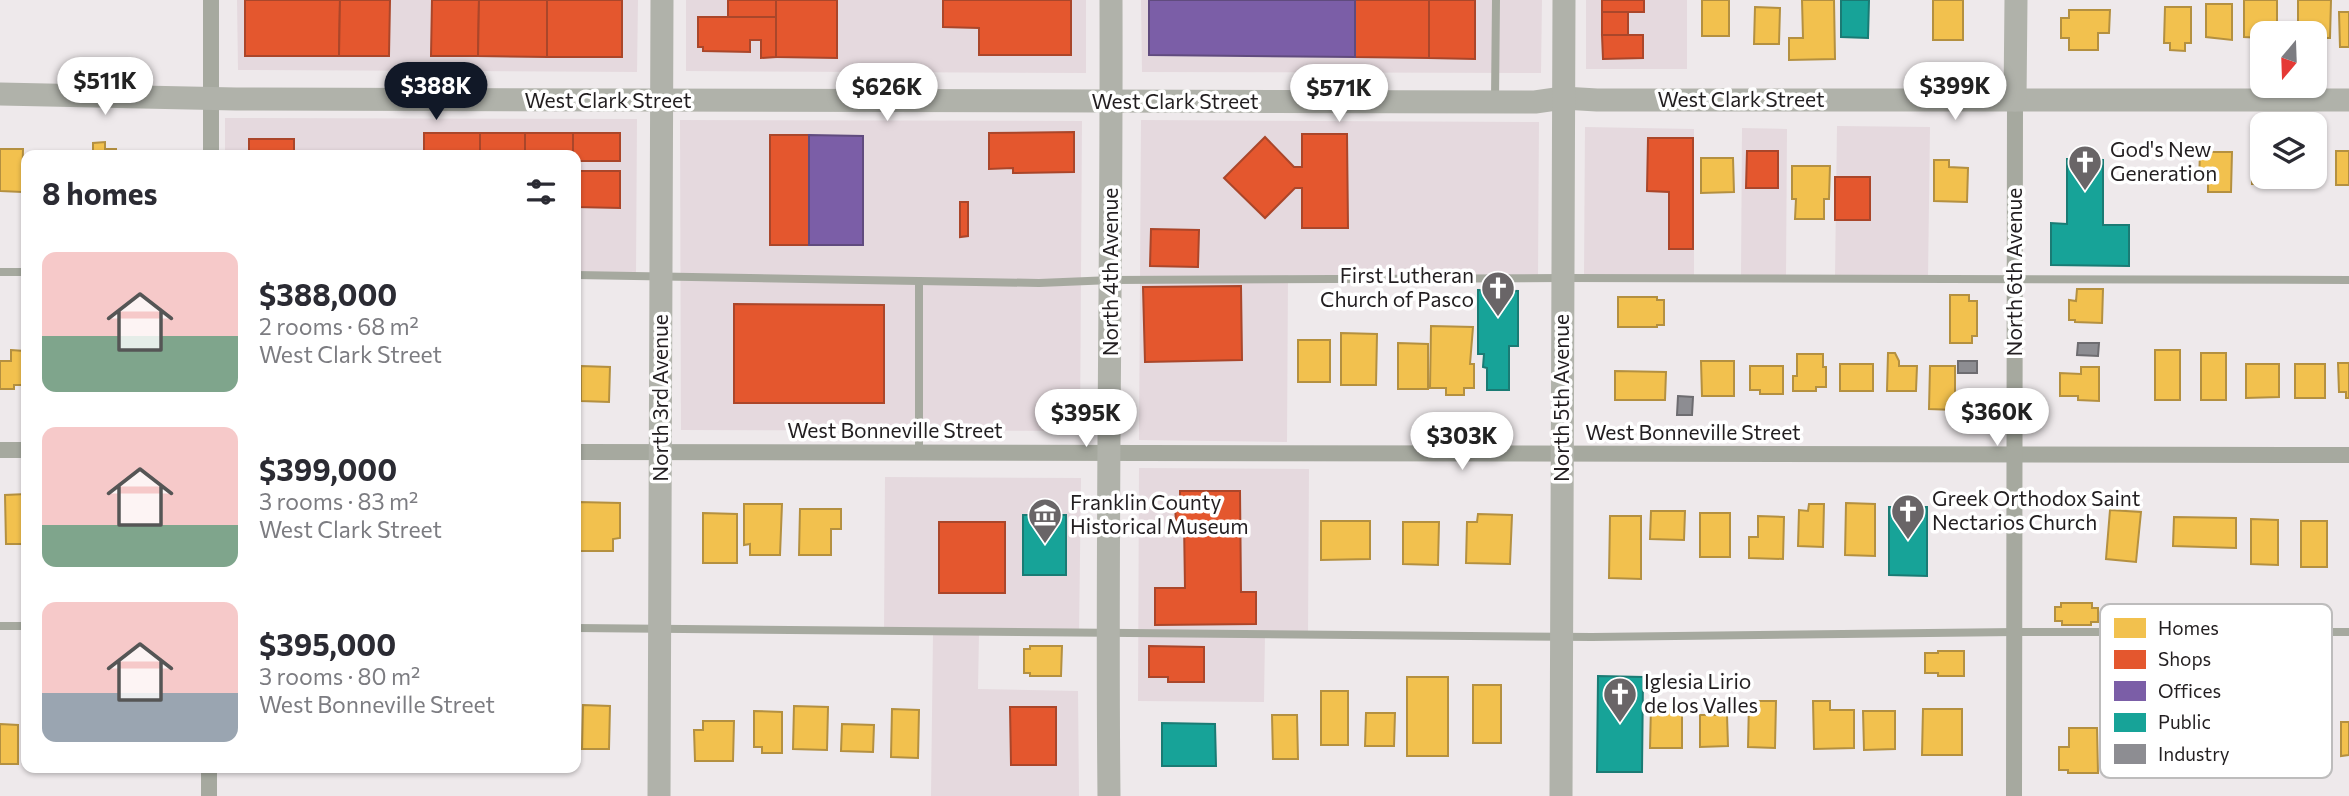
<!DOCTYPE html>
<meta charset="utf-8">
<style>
body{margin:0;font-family:Commissioner,sans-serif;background:#f2f2f3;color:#2b2b33;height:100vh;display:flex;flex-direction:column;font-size:26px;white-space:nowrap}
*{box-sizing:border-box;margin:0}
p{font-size:23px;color:#7c7c81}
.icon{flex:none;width:38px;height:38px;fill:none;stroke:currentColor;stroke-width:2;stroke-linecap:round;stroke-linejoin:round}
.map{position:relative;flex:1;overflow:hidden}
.side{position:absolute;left:21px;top:150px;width:560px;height:623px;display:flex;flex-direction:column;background:#fff;border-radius:14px;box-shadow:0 2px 5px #0004}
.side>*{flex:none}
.needle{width:46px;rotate:199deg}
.buttons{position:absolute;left:2250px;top:21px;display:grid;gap:14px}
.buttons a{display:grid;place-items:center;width:77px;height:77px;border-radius:14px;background:#fff;box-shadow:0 2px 5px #0004;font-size:35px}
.price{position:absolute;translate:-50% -60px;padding:0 16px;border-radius:24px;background:#fff;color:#222;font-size:23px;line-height:46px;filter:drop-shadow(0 2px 4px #0008)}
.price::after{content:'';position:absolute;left:50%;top:42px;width:21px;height:16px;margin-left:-10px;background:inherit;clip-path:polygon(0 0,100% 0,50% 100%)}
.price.selected{background:#111827;color:#fff}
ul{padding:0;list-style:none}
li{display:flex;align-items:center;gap:21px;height:175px;padding:0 21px}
li span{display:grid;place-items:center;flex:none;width:196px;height:140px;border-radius:14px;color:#555}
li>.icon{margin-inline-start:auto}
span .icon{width:84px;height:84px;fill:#fffc;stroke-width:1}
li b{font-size:30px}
h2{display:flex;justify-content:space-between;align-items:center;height:84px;padding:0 21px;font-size:30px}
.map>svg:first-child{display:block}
.built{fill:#e5d9de}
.homes{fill:#f2c14e;stroke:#b49040;stroke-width:2}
.shops{fill:#e4572e;stroke:#aa462a;stroke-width:2}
.offices{fill:#7b5ea7;stroke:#604b7e;stroke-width:2}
.public{fill:#17a398;stroke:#1a7b74;stroke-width:2}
.industry{fill:#8d8d92;stroke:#6d6c70;stroke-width:2}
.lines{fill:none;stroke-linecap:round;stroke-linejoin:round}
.lane{stroke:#a6a99f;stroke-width:8}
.street{stroke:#a6a99f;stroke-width:16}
.secondary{stroke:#b0b2aa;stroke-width:23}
.labels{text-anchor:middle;stroke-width:7;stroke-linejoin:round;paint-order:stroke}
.street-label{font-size:21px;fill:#221e20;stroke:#fff}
.poi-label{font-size:21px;fill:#221e20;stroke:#fff;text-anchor:start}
.key{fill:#fff;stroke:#bdbcbc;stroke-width:2}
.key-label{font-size:19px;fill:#221e20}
</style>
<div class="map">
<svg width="2349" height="796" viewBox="0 0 2349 796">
<rect width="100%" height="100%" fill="#eee9eb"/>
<g class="built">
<path d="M237,0H638L637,72L238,70Z"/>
<path d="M686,0H1086V73L686,71Z"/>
<path d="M1141,0H1542L1541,73L1142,72Z"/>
<rect x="1586" y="0" width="101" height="69"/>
<path d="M225,118L637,119L636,275H576V156H225Z"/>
<path d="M680,120L1082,121L1080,431L681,430Z"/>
<path d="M1141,120L1539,122L1538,275H1288L1287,442L1139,440Z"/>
<path d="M1837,126L1930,127L1928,278L1835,277Z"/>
<path d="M1585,127L1694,129V278L1584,276Z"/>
<path d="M1742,128L1787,129L1786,278L1741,277Z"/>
<path d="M1139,468L1309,469L1308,635H1265L1264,702L1138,701Z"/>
<path d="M885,477L1081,478L1079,635L979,634L978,689L1078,691L1079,796H931L933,634L884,633Z"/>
</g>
<g class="homes">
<rect x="1702" y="0" width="27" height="36"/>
<path d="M1802,0H1834L1835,59L1789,60V38H1803Z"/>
<rect x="1933" y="0" width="30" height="40"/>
<path d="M2244,0H2277V33H2263V38L2244,37Z"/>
<path d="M2298,0H2331L2330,38H2315V33H2298Z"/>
<path d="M2206,4H2232V40L2206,37Z"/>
<path d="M1755,7L1780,8L1779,44H1754Z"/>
<path d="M2165,7H2191V43H2185V51L2170,50V43H2164Z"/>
<path d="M2069,10H2110L2109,33H2098V50H2069V38H2061V18H2069Z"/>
<path d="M2339,12H2349V47H2340Z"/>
<path d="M105,142V149H116V156H93V143Z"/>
<path d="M0,149H23L22,192L0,191Z"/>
<path d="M2252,150H2263V177H2305V185L2252,184Z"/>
<rect x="2336" y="151" width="13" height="34"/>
<path d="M2200,152H2232L2231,192H2208V182H2199Z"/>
<path d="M1701,158H1733L1734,192L1701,193Z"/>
<path d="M1934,160H1949V167L1968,168L1967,202L1934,201Z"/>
<path d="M1792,166H1830L1829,199H1824V219H1795L1796,199H1792Z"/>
<path d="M2077,289H2103L2102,323L2075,322V320H2069V300L2076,301Z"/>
<path d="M1950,295H1969V301H1977V336H1972V343H1950Z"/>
<path d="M1618,297H1657V300H1664V325H1657V327H1618Z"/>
<path d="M1431,326L1473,327L1470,364H1474V388H1464V395H1446V388H1430Z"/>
<path d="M1341,333L1377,334L1376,385H1341Z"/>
<rect x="1298" y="340" width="32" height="42"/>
<path d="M1398,343L1428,344V389H1398Z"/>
<path d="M11,350L24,351V385H14V389H0V361H11Z"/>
<rect x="2155" y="350" width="25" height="50"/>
<path d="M1888,353H1895L1899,361V366H1917L1916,391H1887Z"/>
<rect x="2201" y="353" width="25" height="47"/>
<path d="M1797,354H1823V367H1826V387H1816V391H1793V376H1797Z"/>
<path d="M1701,361H1734V396H1702Z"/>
<path d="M2338,363H2349V398H2346V392H2339Z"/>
<rect x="1840" y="364" width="33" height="27"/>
<path d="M2246,364H2279V397L2246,398Z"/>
<rect x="2295" y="364" width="30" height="34"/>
<path d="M581,366L610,367L609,402L581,401Z"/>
<path d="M1750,366H1783V394H1760V390H1750Z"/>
<path d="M1930,366H1955V410L1929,409Z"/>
<path d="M2081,367H2099V401L2078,400V396H2060V373L2081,374Z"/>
<path d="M1615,371L1666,372L1665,400H1615Z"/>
<path d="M26,494V544H6L5,495Z"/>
<path d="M578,502L620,503V538L613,539V551H578Z"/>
<path d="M1846,503L1875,504V556L1845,555Z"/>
<path d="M744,504H782L780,555H750V544L744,545Z"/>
<path d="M1809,504H1824L1823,547L1798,546L1799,510L1808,511Z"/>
<path d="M800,509H841V529H831V555H799Z"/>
<path d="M2110,510L2141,512L2136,562L2106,559Z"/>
<path d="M1651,511H1685L1684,540L1650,539Z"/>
<path d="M703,513L737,514V563H703Z"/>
<rect x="1700" y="513" width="30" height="44"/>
<path d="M1478,514L1512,515L1510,564L1466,563L1467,522H1477Z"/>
<path d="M1610,516H1641V579L1609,578Z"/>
<path d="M1758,516L1784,517L1783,559L1749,558V537H1758Z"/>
<path d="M2174,517L2236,518V548L2173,546Z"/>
<path d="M2251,519L2278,520V565L2251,564Z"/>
<path d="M1321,521H1370V559L1321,560Z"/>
<rect x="2301" y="521" width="26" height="46"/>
<path d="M1403,522H1439L1438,565L1403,564Z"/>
<path d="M2061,603H2092V608H2098V622H2091V625H2062V621H2055V607H2061Z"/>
<path d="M1030,646H1062L1061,676H1030V673H1024V649H1030Z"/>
<path d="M1938,651H1964V676H1938V673H1925V653H1938Z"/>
<rect x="1407" y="677" width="41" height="79"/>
<rect x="1473" y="685" width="28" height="58"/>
<rect x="1321" y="691" width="27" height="54"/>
<path d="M1749,701H1776L1775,748L1748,747Z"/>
<path d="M1813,701H1830V710H1854V748L1814,749Z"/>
<path d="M583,705L610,706L609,749H582Z"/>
<path d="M1651,705L1682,706V748H1650Z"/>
<path d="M794,706L828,707L827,750L793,749Z"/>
<path d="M892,709L919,710L918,758L891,757Z"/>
<path d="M1923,709H1962V755H1922Z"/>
<path d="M754,711L782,712V753H762V747H754Z"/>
<path d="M1863,711H1895V749L1864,750Z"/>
<path d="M1366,713H1395L1394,746H1365Z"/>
<path d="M1272,715H1297L1298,759H1273Z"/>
<path d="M1700,715H1727L1728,746L1700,747Z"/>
<path d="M703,721H734L733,761H695L694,730H703Z"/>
<path d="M2341,722H2349V755L2341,756Z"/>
<path d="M0,724L18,725V764H0Z"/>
<path d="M842,724L874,725L873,752L841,751Z"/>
<path d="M2069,728H2097L2098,773H2068V770H2059V747H2069Z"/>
</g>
<g class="shops">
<path d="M245,0H340L339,56H245Z"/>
<path d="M340,0H390L389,56H339Z"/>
<path d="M432,0H479L478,56H431Z"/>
<path d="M479,0H547V57L478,56Z"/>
<rect x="547" y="0" width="75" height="57"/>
<rect x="728" y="0" width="48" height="17"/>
<path d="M776,0H837V58L776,57Z"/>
<path d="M943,0H1071V55H979V28L943,27Z"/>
<path d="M1355,0H1429V58L1355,57Z"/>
<path d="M1429,0H1475V59L1429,58Z"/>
<rect x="1602" y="0" width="42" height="12"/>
<rect x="1602" y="12" width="26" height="23"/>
<path d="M698,17H776V57L761,58V40H750V52L703,51V47H698Z"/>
<path d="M1602,35H1643V58L1603,59Z"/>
<path d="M1074,132V172L1013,173V168L989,169V133Z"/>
<rect x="424" y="133" width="56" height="23"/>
<rect x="480" y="133" width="45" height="23"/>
<rect x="525" y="133" width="48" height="23"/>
<path d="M573,133H620V161H576V156H573Z"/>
<path d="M1302,134H1347L1348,228H1302V188H1295L1265,218L1224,178L1265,137L1294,167H1302Z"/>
<rect x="770" y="135" width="39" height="110"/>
<path d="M1648,138H1693V249H1669V192L1647,191Z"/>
<rect x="249" y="139" width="45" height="17"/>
<path d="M1747,151H1778V188H1746Z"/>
<path d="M576,171H620V208L576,207Z"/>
<rect x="1835" y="177" width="35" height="43"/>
<path d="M960,202H968V236L960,237Z"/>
<path d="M1151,229L1199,230L1198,267L1150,266Z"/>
<path d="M1241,286L1242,360L1145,362L1143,287Z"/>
<path d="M734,304L884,305V403H734Z"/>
<path d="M1180,491H1240L1241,592H1256V624L1155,625V588H1185L1184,522H1176L1175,507H1180Z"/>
<rect x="939" y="522" width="66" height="71"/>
<path d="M1149,646L1204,647V682H1168V677H1149Z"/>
<path d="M1010,707H1056V765H1011Z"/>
</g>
<g class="offices">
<path d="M1149,0H1355V57L1149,55Z"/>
<path d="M809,135L863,136V245H809Z"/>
</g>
<g class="public">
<path d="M1841,0H1869L1868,38L1841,37Z"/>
<path d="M2067,159L2103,160V225H2129V266L2051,265V223L2067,224Z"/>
<path d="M1478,290L1518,291V346H1509V390H1487V368L1483,367L1484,354H1478Z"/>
<path d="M1889,507H1927V576L1889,575Z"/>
<rect x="1023" y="515" width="43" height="60"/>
<path d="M1598,676L1643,677L1642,772H1597Z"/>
<path d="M1162,723L1215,724L1216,766H1162Z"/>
</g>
<g class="industry">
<path d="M2078,343H2099L2098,356L2077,355Z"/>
<rect x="1958" y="361" width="19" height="12"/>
<path d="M1678,396L1693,397L1692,415H1677Z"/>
</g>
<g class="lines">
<g class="lane">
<path d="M1495,99L1496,0"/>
<path d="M0,272H26"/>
<path d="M576,275L1039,283L1112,280L1562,278L2349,280"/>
<path d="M919,281V452"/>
<path d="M0,626H26"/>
<path d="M576,628L1592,637L2015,632H2349"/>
</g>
<g class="street">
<path d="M211,156V0"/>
<path d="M0,450H26"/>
<path d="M576,452L2349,455"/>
<path d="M209,796V768"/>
<path d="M2014,796L2015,100"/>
</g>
<g class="secondary">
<path d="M0,94L236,99L1535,102L1563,98L1597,100H2349"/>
<path d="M2015,100L2016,0"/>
<path d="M659,796L662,0"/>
<path d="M1109,796C1106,531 1112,265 1111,0"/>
<path d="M1561,796L1564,0"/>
</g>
</g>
<defs>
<g id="church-pin" transform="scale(1.75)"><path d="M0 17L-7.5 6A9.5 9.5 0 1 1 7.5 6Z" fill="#696567" stroke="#fff"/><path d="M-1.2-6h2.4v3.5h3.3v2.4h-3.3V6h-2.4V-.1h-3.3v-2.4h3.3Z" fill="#fff"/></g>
<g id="museum-pin" transform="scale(1.75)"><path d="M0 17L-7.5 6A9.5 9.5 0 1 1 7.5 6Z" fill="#696567" stroke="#fff"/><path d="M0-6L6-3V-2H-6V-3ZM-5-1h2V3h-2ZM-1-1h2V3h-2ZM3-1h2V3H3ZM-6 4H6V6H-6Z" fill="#fff"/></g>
</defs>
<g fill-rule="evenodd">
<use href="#church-pin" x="2085" y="162"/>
<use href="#church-pin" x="1498" y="288"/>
<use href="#church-pin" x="1908" y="511"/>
<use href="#museum-pin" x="1045" y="515"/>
<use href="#church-pin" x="1620" y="694"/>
</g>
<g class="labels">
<g class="street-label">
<text x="1741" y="107">West Clark Street</text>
<text x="608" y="108">West Clark Street</text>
<text x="1175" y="109">West Clark Street</text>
<text transform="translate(1111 272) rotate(-90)" y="7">North 4th Avenue</text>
<text transform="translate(2015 272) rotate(-90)" y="7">North 6th Avenue</text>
<text transform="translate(661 398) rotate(-90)" y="7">North 3rd Avenue</text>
<text transform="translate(1562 398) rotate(-90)" y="7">North 5th Avenue</text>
<text x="895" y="438">West Bonneville Street</text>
<text x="1693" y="440">West Bonneville Street</text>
</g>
<g class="poi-label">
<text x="2110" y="157">God's New<tspan x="2110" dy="24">Generation</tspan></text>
<text x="1474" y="283" text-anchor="end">First Lutheran<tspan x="1474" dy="24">Church of Pasco</tspan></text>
<text x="1932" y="506">Greek Orthodox Saint<tspan x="1932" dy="24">Nectarios Church</tspan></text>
<text x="1070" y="510">Franklin County<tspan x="1070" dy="24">Historical Museum</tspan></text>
<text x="1644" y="689">Iglesia Lirio<tspan x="1644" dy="24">de los Valles</tspan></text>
</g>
</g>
<rect x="2100" y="604" width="232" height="174" rx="10" class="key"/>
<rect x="2114" y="618" width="32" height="20" fill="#f2c14e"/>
<rect x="2114" y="650" width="32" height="19" fill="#e4572e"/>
<rect x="2114" y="681" width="32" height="20" fill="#7b5ea7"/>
<rect x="2114" y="713" width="32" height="19" fill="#17a398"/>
<rect x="2114" y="744" width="32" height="20" fill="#8d8d92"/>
<g class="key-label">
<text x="2158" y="635">Homes</text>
<text x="2158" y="666">Shops</text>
<text x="2158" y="698">Offices</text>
<text x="2158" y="729">Public</text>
<text x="2158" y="761">Industry</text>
</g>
</svg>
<div class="buttons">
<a><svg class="needle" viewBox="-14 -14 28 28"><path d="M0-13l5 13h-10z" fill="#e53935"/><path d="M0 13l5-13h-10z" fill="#7c7c81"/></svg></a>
<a><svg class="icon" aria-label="layers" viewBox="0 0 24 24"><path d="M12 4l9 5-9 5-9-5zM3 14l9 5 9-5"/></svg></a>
</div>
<b class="price" style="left:105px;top:117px">$511K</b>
<b class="price selected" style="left:436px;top:122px">$388K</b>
<b class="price" style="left:1955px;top:122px">$399K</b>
<b class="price" style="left:887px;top:123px">$626K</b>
<b class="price" style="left:1339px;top:124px">$571K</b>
<b class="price" style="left:1997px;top:448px">$360K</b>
<b class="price" style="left:1086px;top:449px">$395K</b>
<b class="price" style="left:1462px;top:472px">$303K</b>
<section class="side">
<h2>8 homes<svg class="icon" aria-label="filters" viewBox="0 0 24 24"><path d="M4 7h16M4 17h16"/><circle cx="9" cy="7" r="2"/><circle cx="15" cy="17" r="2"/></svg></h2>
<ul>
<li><span style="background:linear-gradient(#f6c9c9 60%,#7fa58c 0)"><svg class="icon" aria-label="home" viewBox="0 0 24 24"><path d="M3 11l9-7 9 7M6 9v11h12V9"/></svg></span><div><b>$388,000</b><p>2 rooms · 68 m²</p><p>West Clark Street</p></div></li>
<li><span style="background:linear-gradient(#f6c9c9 70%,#7fa58c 0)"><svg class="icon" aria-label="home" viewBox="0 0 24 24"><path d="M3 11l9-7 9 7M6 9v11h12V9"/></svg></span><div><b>$399,000</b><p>3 rooms · 83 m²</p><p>West Clark Street</p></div></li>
<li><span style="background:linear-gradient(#f6c9c9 65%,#9aa5b1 0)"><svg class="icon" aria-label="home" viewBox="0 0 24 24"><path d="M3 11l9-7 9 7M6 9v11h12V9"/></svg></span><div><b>$395,000</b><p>3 rooms · 80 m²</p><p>West Bonneville Street</p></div></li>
</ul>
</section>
</div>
